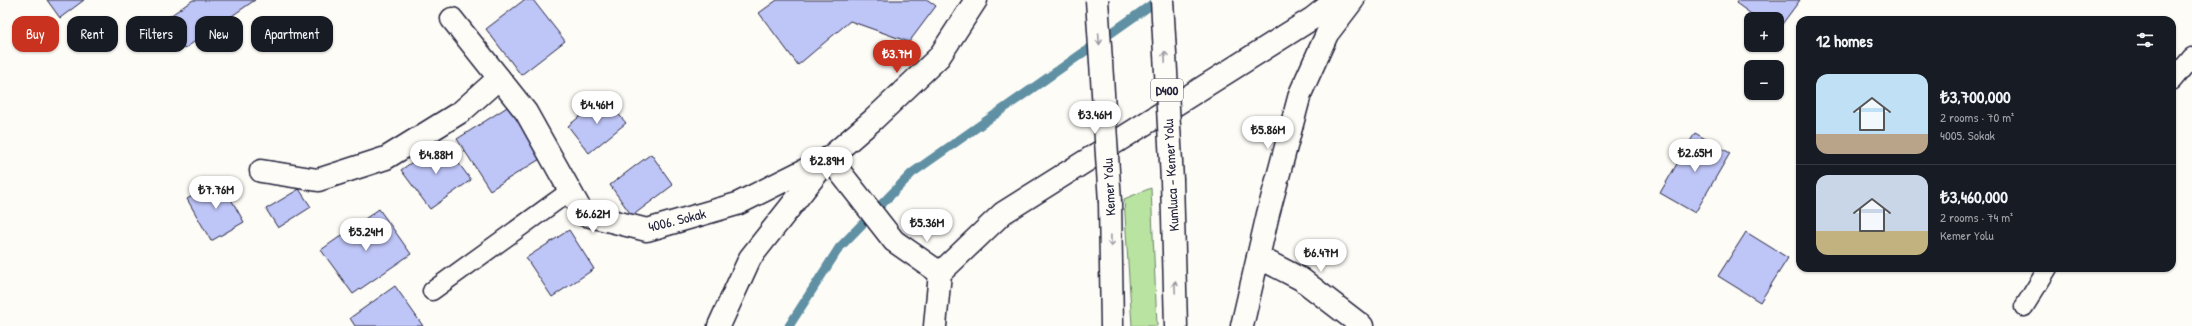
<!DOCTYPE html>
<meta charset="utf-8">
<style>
body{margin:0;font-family:"Patrick Hand",sans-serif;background:#242831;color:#f1f3f6;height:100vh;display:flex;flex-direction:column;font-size:15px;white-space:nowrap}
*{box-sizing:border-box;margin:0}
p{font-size:13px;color:#9ea1a6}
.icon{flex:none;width:22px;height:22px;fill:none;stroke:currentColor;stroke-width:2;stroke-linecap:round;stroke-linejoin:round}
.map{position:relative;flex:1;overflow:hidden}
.side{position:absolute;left:1796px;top:16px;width:380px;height:256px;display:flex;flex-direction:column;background:#171b24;border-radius:12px;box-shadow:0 1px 3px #0004}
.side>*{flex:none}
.banner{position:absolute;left:12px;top:16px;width:380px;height:36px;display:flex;gap:8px}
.fabs{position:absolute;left:1744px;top:12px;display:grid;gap:8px}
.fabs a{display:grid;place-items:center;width:40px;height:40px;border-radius:8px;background:#171b24;box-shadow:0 1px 3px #0004;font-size:20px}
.price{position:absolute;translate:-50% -34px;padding:0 9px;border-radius:14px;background:#fff;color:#222;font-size:13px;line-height:26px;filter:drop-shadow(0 1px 2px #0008)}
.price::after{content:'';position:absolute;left:50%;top:24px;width:12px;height:9px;margin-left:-6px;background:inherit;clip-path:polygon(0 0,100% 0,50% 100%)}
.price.active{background:#c8321e;color:#fff}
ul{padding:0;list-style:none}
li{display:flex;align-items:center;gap:12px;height:100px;padding:0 20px}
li+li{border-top:1px solid #363941}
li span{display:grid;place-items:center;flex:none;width:112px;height:80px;border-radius:12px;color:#555}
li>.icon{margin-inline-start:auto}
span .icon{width:48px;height:48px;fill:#fffc;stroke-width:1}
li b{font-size:17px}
h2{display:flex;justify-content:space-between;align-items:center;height:48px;padding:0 20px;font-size:17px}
.pill{padding:0 14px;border-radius:12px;background:#171b24;box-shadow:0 1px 3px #0004;font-size:14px;line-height:36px}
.pill.active{background:#c8321e;color:#fff}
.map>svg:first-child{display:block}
.green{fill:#b9e3a0;stroke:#6e826e}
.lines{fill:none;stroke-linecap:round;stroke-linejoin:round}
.stream{stroke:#6190a3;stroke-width:9}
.building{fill:#bec5f7;stroke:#22223b}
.service-casing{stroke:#22223b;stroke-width:21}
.minor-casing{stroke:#22223b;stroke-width:25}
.tertiary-casing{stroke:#22223b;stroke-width:25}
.trunk-casing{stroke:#22223b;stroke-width:25}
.service{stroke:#fdfcf7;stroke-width:18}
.minor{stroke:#fdfcf7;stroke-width:22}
.tertiary{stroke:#fdfcf7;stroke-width:22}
.trunk{stroke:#fdfcf7;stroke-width:22}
.trunk-bridge-casing{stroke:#22223b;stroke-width:25;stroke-linecap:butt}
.trunk-bridge{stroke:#fdfcf7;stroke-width:22}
.oneway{stroke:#9a9aa2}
.labels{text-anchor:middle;stroke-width:3;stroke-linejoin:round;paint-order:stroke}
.shield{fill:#fdfcf7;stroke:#646373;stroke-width:1}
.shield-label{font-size:13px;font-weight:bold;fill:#22223b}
.street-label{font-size:14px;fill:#22223b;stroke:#fdfcf7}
</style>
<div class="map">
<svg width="2192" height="326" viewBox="0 0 2192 326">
<rect width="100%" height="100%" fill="#fdfcf7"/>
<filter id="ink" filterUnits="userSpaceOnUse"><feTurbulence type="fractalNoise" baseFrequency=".025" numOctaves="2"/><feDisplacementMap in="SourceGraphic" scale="8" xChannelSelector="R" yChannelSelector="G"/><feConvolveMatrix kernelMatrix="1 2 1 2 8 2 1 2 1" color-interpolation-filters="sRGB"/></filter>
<g filter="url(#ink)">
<path class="green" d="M1151,188L1157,326H1132L1124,199Z"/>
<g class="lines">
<path class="stream" d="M789,326L839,248L912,173L1158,0"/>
</g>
<g class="building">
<path d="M47,0H84L60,18Z"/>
<path d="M193,0H255L184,49L164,20Z"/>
<path d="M524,0H533L565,41L521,75L486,29Z"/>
<path d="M777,0H928L936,6L909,42L850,21L798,65L759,13Z"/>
<path d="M1738,0H1800L1777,31V19H1758L1736,3Z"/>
<path d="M604,97L626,123L589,153L568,126Z"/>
<path d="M512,104L545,156L490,190L457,139Z"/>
<path d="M1695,133L1730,153L1695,213L1660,193Z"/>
<path d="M442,141L471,180L430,209L401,170Z"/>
<path d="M651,154L673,185L632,216L610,185Z"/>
<path d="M220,180L244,222L211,241L187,199Z"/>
<path d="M299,189L311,207L278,228L266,209Z"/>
<path d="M379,209L411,254L353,294L321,250Z"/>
<path d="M569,230L594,269L552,297L526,258Z"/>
<path d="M1746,232L1788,258L1760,302L1718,276Z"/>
<path d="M395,286L423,326H355L350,318Z"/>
</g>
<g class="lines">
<g class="service-casing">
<g id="service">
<path d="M2172,81L2192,57"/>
<path d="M432,291L570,191"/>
<path d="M2024,307L2048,268"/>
</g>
</g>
<g class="minor-casing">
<g id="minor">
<path d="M452,19L526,112L583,214L647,230L737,204L829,158"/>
<path d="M829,158L894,241L940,273"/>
<path d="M261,171L318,180L386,158L462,111L499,78"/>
<path d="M1258,257L1301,279L1362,326"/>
<path d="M719,326L750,258L829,158L874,119L939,57L976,0"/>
<path d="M935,326L940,273L1003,213L1313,18L1336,0"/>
</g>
</g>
<g class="tertiary-casing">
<path id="tertiary" d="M1242,326L1268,214L1300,94L1327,34L1353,0"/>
</g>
<g class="trunk-casing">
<g id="trunk">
<path d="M1172,180L1176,326"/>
<path d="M1110,202L1112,326"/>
</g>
</g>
<use href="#service" class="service"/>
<use href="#minor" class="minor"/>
<use href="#tertiary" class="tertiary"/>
<use href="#trunk" class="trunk"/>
<g class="trunk-bridge-casing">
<g id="trunk-bridge">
<path d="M1097,0L1110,202"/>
<path d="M1162,0L1172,180"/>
</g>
</g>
<use href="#trunk-bridge" class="trunk-bridge"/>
</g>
<defs><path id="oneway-shaft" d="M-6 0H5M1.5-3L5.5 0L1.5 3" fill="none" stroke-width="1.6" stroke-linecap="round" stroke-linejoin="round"/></defs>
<g class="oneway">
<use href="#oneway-shaft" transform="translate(1099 39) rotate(86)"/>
<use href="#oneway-shaft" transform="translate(1165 57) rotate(-93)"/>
<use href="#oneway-shaft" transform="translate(1111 241) rotate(89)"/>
<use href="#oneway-shaft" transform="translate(1175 287) rotate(-92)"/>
</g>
</g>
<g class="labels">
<rect class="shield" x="1151" y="79" width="32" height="22" rx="3"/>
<g class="shield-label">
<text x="1167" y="95">D400</text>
</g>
<g class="street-label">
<text transform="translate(1171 175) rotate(-93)" y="5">Kumluca - Kemer Yolu</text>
<text transform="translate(1109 187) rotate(-93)" y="5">Kemer Yolu</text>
<text transform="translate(677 220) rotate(-14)" y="5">4006. Sokak</text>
</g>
</g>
</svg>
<div class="fabs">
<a>+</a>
<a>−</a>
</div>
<b class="price active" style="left:897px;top:74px">₺3.7M</b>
<b class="price" style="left:597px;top:125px">₺4.46M</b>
<b class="price" style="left:1095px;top:135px">₺3.46M</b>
<b class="price" style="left:1268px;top:150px">₺5.86M</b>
<b class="price" style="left:1695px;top:173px">₺2.65M</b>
<b class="price" style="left:436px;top:175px">₺4.88M</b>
<b class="price" style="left:827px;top:181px">₺2.89M</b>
<b class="price" style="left:216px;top:210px">₺7.76M</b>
<b class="price" style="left:593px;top:234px">₺6.62M</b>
<b class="price" style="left:927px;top:243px">₺5.36M</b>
<b class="price" style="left:366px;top:252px">₺5.24M</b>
<b class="price" style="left:1321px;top:273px">₺6.47M</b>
<div class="banner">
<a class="pill active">Buy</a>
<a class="pill">Rent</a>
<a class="pill">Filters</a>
<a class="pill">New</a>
<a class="pill">Apartment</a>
</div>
<section class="side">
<h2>12 homes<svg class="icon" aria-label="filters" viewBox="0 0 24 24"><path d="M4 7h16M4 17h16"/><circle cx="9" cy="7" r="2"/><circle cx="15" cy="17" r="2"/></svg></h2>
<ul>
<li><span style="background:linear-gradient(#bfe0f5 75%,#b9a48a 0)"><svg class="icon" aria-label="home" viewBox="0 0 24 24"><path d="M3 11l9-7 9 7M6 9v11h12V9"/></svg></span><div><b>₺3,700,000</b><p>2 rooms · 70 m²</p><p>4005. Sokak</p></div></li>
<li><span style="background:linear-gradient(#c9d6e8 70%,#c2b280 0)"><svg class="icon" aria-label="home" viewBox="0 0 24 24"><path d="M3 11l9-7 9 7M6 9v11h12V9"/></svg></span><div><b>₺3,460,000</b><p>2 rooms · 74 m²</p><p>Kemer Yolu</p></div></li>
</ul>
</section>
</div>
